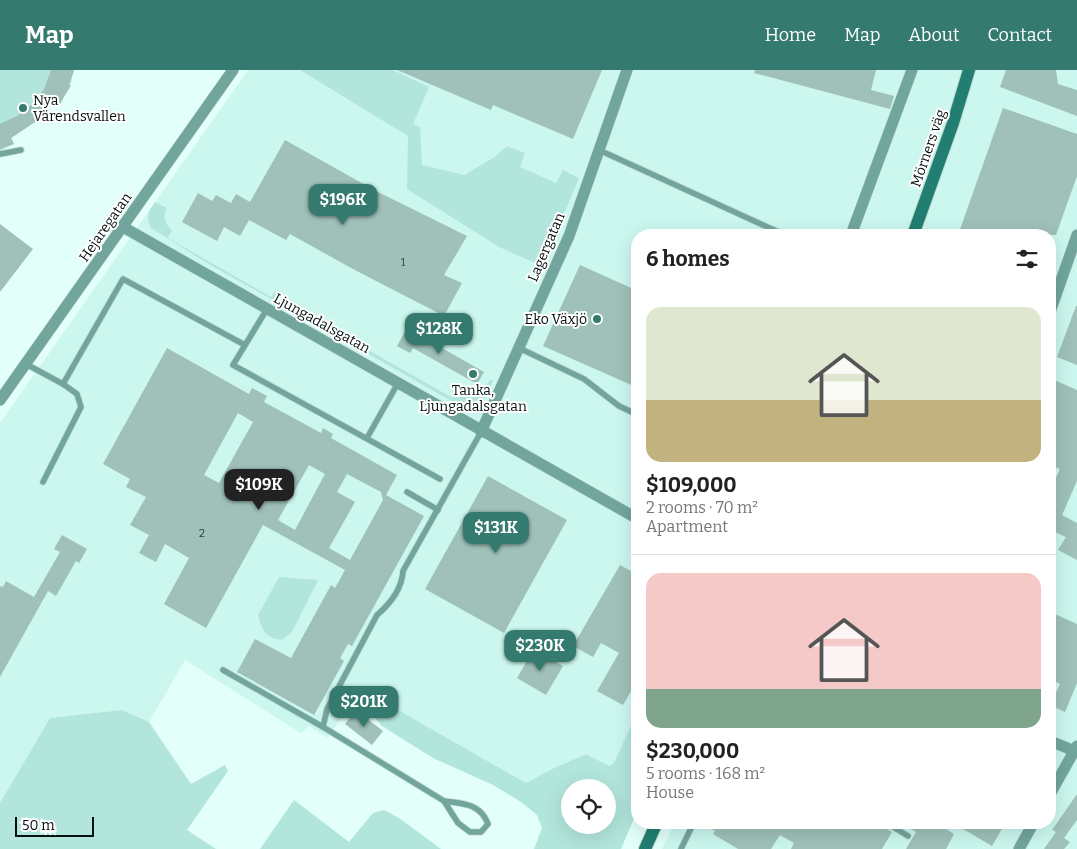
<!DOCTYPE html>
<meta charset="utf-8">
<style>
body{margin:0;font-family:Bitter,serif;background:#f2f2f2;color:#222;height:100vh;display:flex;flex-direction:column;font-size:19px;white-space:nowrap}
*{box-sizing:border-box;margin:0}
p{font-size:16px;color:#767676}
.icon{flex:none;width:28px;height:28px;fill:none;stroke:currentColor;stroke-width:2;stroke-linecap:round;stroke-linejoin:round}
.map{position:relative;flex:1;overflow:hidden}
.sheet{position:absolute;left:631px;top:159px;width:425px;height:600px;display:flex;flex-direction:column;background:#fff;border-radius:20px;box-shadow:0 5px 20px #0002}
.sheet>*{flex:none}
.fabs{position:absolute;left:561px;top:709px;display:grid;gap:10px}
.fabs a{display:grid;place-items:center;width:55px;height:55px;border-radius:50%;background:#fff;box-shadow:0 5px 20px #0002;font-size:25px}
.scale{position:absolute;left:15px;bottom:12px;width:79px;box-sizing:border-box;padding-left:5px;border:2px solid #05100e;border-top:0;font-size:14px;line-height:18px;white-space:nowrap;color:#05100e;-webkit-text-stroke:4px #fff;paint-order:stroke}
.price{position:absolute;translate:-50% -42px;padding:0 11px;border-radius:10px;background:#357a6f;color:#fff;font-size:16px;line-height:32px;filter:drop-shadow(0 1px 2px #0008)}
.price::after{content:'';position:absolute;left:50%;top:30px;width:15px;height:11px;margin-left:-8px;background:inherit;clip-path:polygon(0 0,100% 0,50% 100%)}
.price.current{background:#222;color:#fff}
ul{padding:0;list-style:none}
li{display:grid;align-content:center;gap:10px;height:265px;padding:0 15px}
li+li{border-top:1px solid #e0e0e0}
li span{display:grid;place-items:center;height:155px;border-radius:15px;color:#555}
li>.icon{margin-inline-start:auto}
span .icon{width:90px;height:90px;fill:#fffc;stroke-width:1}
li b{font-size:21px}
h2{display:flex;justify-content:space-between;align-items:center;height:60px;padding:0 15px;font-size:21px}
header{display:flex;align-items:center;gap:30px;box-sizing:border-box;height:70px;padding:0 25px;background:#357a6f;color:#fff}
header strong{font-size:24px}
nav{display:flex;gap:28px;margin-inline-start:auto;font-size:18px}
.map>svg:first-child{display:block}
.built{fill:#cbf7ee}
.green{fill:#b2e6dc;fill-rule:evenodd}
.building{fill:#9fc1ba;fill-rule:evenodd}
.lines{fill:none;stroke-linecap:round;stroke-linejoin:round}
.service-casing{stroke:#bfd9d3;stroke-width:7}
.minor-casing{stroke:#bfd9d3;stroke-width:12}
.secondary-casing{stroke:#bfd9d3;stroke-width:14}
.service{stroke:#72a69c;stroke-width:5.5}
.minor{stroke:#72a69c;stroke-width:11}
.secondary{stroke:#217e71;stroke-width:12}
.poi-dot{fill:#357a6f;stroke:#fff;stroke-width:2}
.labels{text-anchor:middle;stroke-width:4;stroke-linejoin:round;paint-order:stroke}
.number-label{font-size:11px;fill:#2c3c39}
.poi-label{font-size:14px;fill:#05100e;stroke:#fff;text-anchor:start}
.street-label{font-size:14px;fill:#05100e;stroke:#fff}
</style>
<header>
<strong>Map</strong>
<nav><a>Home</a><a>Map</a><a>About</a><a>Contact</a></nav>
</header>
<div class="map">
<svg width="1077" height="779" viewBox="0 0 1077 779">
<rect width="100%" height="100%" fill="#e3fff9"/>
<path class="built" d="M248,0H1077V779H662L675,753L1050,752V165H638V642L614,693L609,696L586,684L552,699L526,713L372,625L364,624L361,626L357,623L328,668L309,656L301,663L185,590L149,652L122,640L50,648L0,733V353Z"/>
<g class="green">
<path d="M0,0H74L69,20H67L60,34L53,30L43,42L50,47L47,52L39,46L35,52L11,68L14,74L0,81Z"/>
<path d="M300,0H393L429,17L413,54L420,57L422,95L464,105L495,87L507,76L525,83L520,97L556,113L563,100L579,108L542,196L499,177L407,119L408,66Z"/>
<path d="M155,132L167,138C162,147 165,154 172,160L168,168L271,227L275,221L279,225L275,231L212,196L151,158C145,147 149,141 155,132Z"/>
<path d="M297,234L301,236L299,241L451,327H478L482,324L489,311L491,310L493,311L482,335L467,340L293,241L294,235Z"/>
<path d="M279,507L318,510L292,562L282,570C265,568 262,560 258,545Z"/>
<path d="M364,623L372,625L526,713L552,699L586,684L609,696L614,693L637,642V741L621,779H534L542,758L537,745L521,732L493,715L433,688L382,656L361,632V626ZM570,718H608V755H570Z"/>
<path d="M122,640L149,652L191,714L225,695L228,701L187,760L216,779H0V733L50,648Z"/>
<path d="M294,730L349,772L373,743L384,740L399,748L441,779H260Z"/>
</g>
<g class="building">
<path d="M51,0H74L69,15H71L60,34L54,29L35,52L11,68L14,74L0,79V54L17,46L34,33L44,19Z"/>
<path d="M397,0H602L573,69L493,35L491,40Z"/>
<path d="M755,0H876L871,20L894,26L890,39L754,3Z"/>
<path d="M1006,0H1056L1058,14L1077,20V46L1000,17Z"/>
<path d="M1003,38L1077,64V106L1056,165H958Z"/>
<path d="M285,70L376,121L467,166L444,205L462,213L444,246L351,198L290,164L286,170L249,150L240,166L224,157L217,171L182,152L198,123L212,131L216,125L231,133L236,124L250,132Z"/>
<path d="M0,154L33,179L0,222Z"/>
<path d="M580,195L638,221V318L543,276Z"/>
<path d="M1076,236H1077V295L1057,287Z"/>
<path d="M407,258L484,302L477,314L413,278L410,283L397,276Z"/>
<path d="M167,278L249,324L252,318L267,326L264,332L321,363L323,358L333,364L331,368L397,405L386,425L424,446L352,576L348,574L340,588L344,591L314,645L237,602L255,569L291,588L331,515L335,518L345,500L263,455L206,558L164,534L189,488L165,474L156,492L139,483L149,465L130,455L146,427L126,417L130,409L103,394ZM238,343L253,352L219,413L204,405ZM309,395L325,404L295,460L278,450ZM347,404L381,422L383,430L350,490L329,478L355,432L337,422Z"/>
<path d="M1050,308L1077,320V411L1062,445L1077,453V490L1058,480L1066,467L1050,460V421L1060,399L1050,395Z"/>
<path d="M488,406L567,450L504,563L425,519Z"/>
<path d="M62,465L87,479L79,493L76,491L56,526L48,521L0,607V516L3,517L6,511L34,527L60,482L54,479Z"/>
<path d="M638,489V609L623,635L597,621L619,583L601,573L593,587L573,576L620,495L631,501Z"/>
<path d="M1055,544L1077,554V613L1065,642L1050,635L1060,614L1050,609V547L1053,548Z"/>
<path d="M534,579L563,596L546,625L517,608Z"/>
<path d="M356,640L383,661L372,675L345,654Z"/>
<path d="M1077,724V750L1064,768L1070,772L1064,779H1044L1056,762L1052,760Z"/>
<path d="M699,752H880L883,756L892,762L882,779H791L794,773L780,765L771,779H738L713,764L715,761Z"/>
<path d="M899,752H926L935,758L938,754L954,764L946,779H906L916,762Z"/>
<path d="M951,752H1006L992,776Z"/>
</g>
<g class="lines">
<g class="service-casing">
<g id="service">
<path d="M599,80L785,165"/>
<path d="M0,84L21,80"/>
<path d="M267,239L233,295L440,409"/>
<path d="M519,278L584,309L619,336L638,345"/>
<path d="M26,294L63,314L77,324L81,337L43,412"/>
<path d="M63,314L123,209L245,275"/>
<path d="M367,368L398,313"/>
<path d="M407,422L438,440"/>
<path d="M223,600L323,657"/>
<path d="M444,731C463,734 480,733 488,754L481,762H470L458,753L444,731L323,657L327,639L377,545C391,533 402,519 403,501L481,362"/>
<path d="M885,752L908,766"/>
<path d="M681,779L694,752"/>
</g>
</g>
<g class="minor-casing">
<g id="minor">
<path d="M123,157L638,449"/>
<path d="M851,165L912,0"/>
<path d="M1050,242L1077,165"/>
<path d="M0,330L233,0"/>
<path d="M481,362L569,166L627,0"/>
<path d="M1050,671L1077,682"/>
<path d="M1050,724L1077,676"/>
<path d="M1019,779L1034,752"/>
</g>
</g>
<g class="secondary-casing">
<g id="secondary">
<path d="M913,165L953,53L969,0"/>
<path d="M645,779L657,752"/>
</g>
</g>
<use href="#service" class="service"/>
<use href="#minor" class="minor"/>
<use href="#secondary" class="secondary"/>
</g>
<g class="poi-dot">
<circle cx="23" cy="38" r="5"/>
<circle cx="597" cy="249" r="5"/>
<circle cx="473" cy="304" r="5"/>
</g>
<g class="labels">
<g class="number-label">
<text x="403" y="196">1</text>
<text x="202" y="467">2</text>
</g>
<g class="poi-label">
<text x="33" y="35">Nya<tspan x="33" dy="16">Värendsvallen</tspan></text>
<text x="587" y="254" text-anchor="end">Eko Växjö</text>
<text x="473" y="325" text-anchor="middle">Tanka,<tspan x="473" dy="16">Ljungadalsgatan</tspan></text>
</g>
<g class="street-label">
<text transform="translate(928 78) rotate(-71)" y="5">Mörners väg</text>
<text transform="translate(105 157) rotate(-55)" y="5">Hejaregatan</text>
<text transform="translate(546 177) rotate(-67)" y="5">Lagergatan</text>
<text transform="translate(322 253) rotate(29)" y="5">Ljungadalsgatan</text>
</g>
</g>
</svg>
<div class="fabs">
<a><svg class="icon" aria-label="locate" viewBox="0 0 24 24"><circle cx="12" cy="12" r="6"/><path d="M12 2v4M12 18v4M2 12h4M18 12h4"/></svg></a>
</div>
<div class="scale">50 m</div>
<b class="price" style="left:343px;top:156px">$196K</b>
<b class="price" style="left:439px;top:285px">$128K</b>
<b class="price current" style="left:259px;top:441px">$109K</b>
<b class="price" style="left:496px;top:484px">$131K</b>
<b class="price" style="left:540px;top:602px">$230K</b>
<b class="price" style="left:364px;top:658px">$201K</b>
<section class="sheet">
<h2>6 homes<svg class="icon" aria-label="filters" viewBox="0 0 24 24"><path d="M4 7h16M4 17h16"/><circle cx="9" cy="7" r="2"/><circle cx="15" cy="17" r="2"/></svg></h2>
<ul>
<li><span style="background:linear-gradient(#dfe7d0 60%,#c2b280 0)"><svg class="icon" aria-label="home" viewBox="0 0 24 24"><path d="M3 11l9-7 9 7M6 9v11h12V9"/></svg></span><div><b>$109,000</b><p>2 rooms · 70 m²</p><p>Apartment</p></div></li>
<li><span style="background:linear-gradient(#f6c9c9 75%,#7fa58c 0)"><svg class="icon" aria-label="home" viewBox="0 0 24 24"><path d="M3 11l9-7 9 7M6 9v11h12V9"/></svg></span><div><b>$230,000</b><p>5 rooms · 168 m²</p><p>House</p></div></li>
</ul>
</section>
</div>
